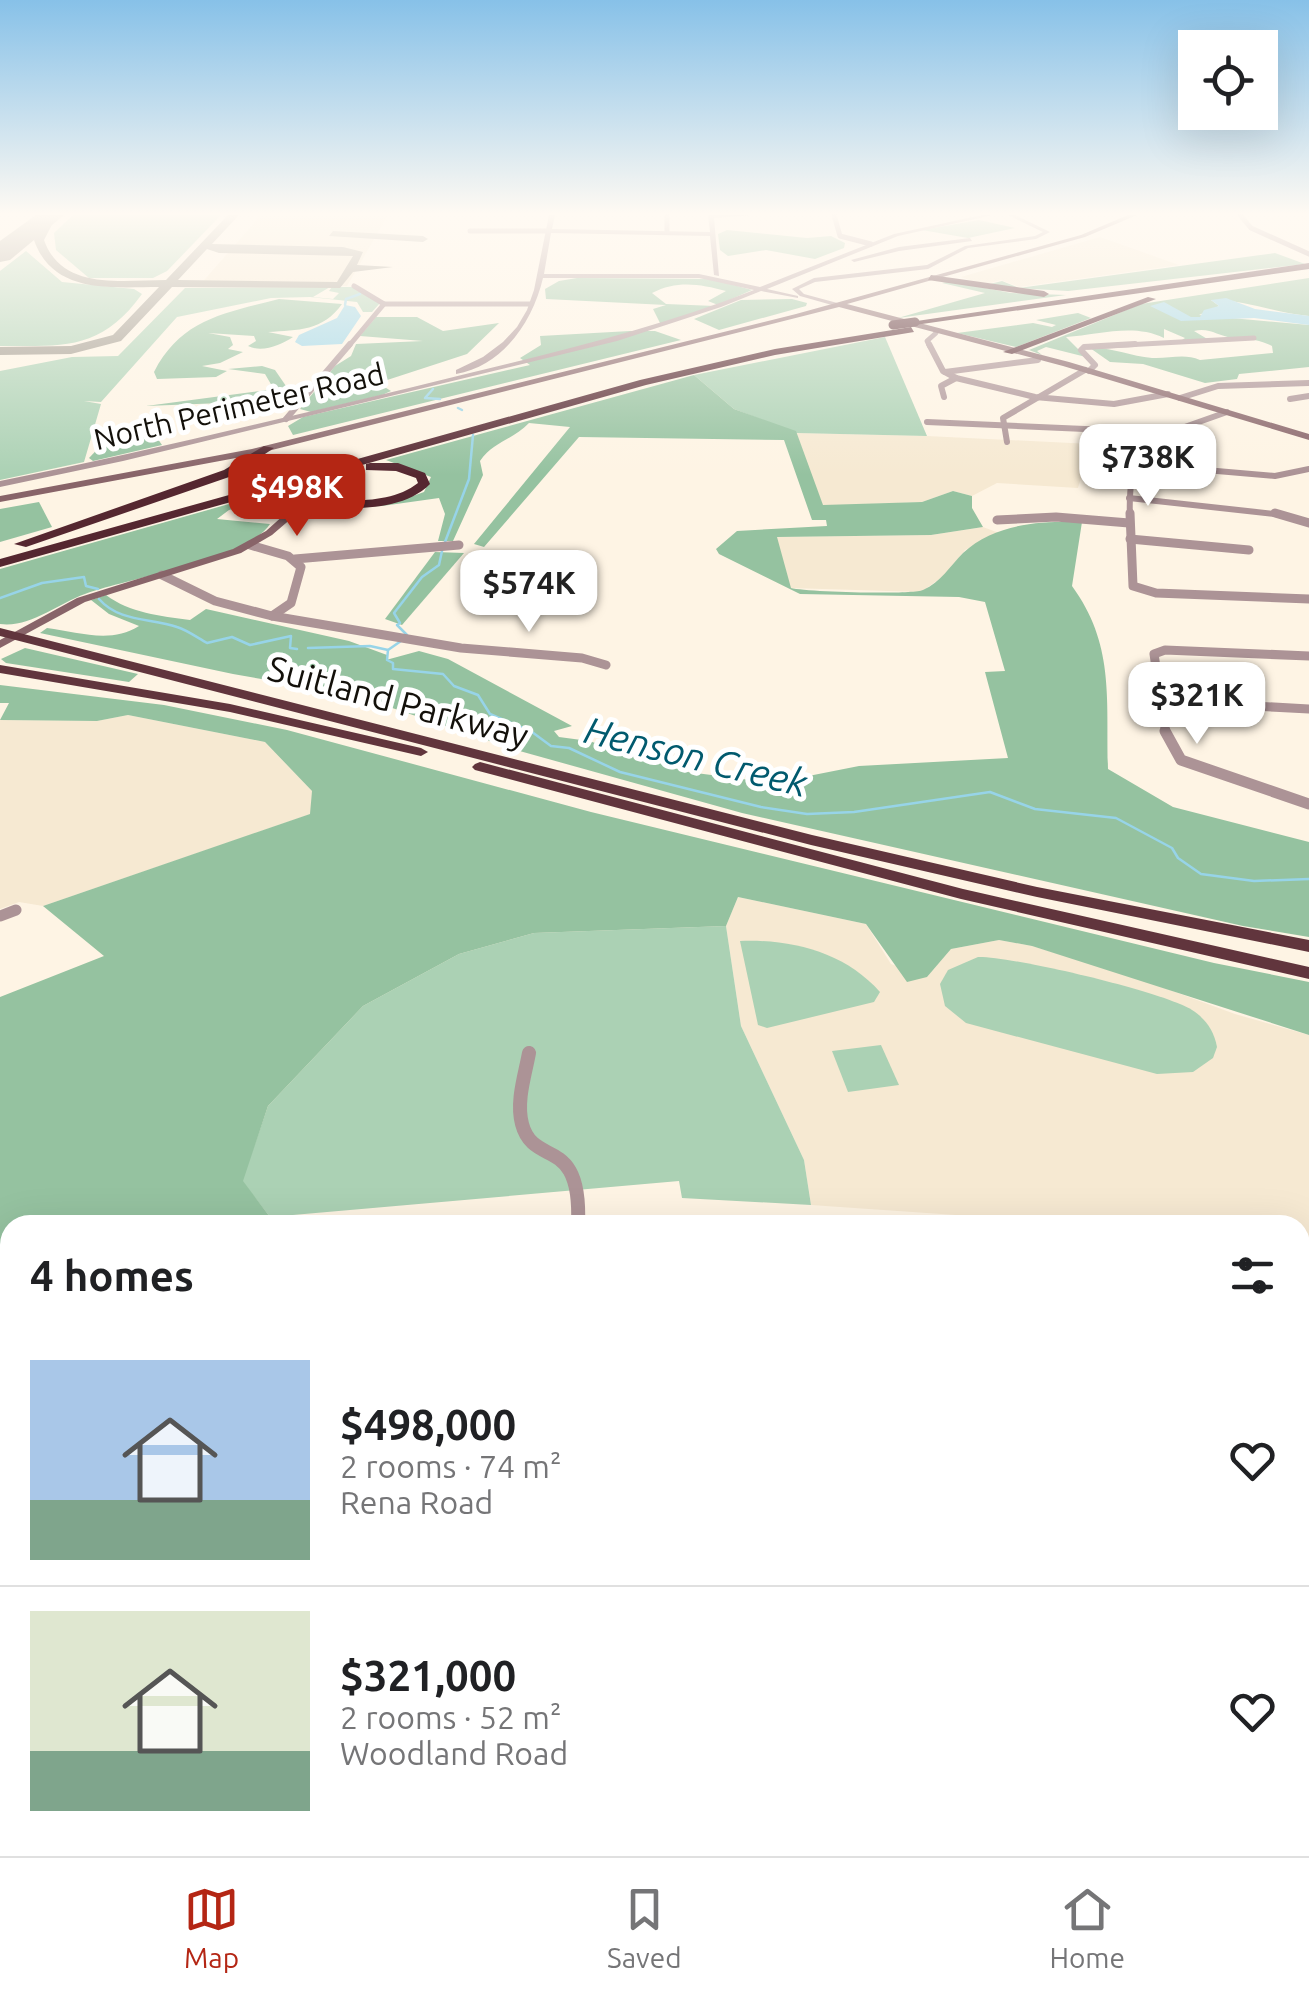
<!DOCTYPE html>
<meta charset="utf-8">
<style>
body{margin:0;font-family:Ubuntu,sans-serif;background:#f2f2f2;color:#202124;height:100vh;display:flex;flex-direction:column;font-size:38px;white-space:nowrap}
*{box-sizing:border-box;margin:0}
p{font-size:32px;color:#757577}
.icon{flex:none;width:55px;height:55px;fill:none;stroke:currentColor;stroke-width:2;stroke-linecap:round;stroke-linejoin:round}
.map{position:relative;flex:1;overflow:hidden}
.side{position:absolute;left:0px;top:1215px;width:1310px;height:642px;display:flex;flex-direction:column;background:#fff;border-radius:30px 30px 0 0;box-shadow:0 10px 40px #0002}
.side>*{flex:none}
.buttons{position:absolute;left:1178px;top:30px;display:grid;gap:20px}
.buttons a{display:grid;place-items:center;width:100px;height:100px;border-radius:0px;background:#fff;box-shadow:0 10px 40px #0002;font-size:50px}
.price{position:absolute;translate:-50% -85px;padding:0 22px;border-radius:20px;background:#fff;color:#222;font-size:32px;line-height:65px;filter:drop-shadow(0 2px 5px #0008)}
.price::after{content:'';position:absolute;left:50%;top:60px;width:30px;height:22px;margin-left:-15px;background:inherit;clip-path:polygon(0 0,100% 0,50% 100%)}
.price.selected{background:#b42614;color:#fff}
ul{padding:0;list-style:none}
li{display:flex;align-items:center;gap:30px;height:250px;padding:0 30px}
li+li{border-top:2px solid #e0e0e0}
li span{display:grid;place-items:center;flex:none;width:280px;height:200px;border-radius:0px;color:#555}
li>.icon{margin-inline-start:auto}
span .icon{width:120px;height:120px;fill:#fffc;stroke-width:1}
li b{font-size:42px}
h2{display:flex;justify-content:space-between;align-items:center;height:120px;padding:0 30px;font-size:42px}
.menu{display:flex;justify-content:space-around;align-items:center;height:140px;border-top:2px solid #e0e0e0;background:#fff;font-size:28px;color:#757577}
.menu a{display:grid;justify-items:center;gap:5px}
.menu .selected{color:#b42614}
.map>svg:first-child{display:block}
.built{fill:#f6e9d2}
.green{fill:#abd1b4}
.forest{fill:#95c2a0}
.water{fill:#97d4e8}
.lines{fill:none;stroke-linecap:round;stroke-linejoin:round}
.stream{stroke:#97d4e8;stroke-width:2.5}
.taxiway{fill:#9f988c;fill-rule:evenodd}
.runway{fill:#9f988c;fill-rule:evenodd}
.minor-far5{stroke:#ac9396;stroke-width:5}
.minor-far4{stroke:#ac9396;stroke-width:6}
.minor-far3{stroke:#ac9396;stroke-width:9}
.minor-far2{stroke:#ac9396;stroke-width:11}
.minor-far1{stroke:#ac9396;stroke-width:14}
.minor{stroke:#ac9396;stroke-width:18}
.tertiary{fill:#ac9396;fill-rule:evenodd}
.secondary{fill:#886469;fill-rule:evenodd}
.trunk{fill:#61353d;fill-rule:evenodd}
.motorway{fill:#552730;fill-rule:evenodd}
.secondary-bridge{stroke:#886469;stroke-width:9}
.motorway-bridge{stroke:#552730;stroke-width:9}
.labels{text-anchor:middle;stroke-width:10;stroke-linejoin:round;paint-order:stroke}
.far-street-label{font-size:30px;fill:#13100a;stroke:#fff}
.street-label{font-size:35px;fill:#13100a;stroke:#fff}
.water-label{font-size:38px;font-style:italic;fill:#015a6e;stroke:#fff}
</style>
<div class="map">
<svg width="1309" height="1856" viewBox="0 0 1309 1856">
<rect width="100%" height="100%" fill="#fef4e4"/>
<g class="built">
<path d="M261,215H388L347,286H199Z"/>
<path d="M1100,237L1179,265L1019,287L1001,280L983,285L961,277Z"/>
<path d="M796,433L927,436L1091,444L1078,488L997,483L972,496L953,491L922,502L823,506Z"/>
<path d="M983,527L999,533L965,550L945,575L921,592L790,588L776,537L931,535Z"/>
<path d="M128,715L265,742L312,791L311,814L43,906L19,902L0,909V720L97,721Z"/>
<path d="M738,897L866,924L891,964L927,977L951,949L999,940L1032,946L1129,975L1235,1014L1309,1035V1283L1300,1289V1225H973L970,1216L811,1205L804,1160L741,1026L726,926Z"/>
</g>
<g class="green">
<path d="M73,215H221L167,271L153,278H89L56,250L54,233Z"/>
<path d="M26,251L62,282L134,289L142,294C101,351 63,346 0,346V271Z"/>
<path d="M330,287L313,297L333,299L339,293L329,291L332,287H352L380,303L372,312H363L357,302L310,297L271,298L177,317L101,402L84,401L101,404L84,462L0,480V371L72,357L118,356L185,288Z"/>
<path d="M885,337L927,436L796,433L734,409L694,375Z"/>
<path d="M726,926L741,1026L804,1160L811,1205L682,1198L679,1181L270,1217L242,1181L268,1106L363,1006L459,954L534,933Z"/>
<path d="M740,941C794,939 845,953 880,992L874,1002L767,1028L758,1025Z"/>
<path d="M978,957C1012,956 1164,992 1192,1010C1206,1019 1214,1031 1217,1047L1213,1058L1193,1072L1157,1074L966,1023L945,1006L940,984L948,970Z"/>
<path d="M881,1045L899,1085L848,1092L832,1051Z"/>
</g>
<g class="forest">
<path d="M979,220L1015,228L968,238L922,230Z"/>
<path d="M727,230L807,238L831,236L845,243L844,248L815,259L766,250L728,256L720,250L718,234Z"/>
<path d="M1275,253L1305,264L1068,291L982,286L1002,281L1019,288Z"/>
<path d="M577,278L712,279L752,290L718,305L708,301L726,291C700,284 677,280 652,293L666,304L715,306L661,325L653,309L666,305L546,299L545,289L559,281Z"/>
<path d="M1309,278V316C1276,313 1242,299 1211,300L1219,306L1199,315L1309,325V367L1239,374L1237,379L1205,383L1143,364L1110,362L1090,348C1112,347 1130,356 1152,358C1169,359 1184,353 1200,360L1273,353L1272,346C1256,338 1249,340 1233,338C1218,336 1209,327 1194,331L1209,340H1182L1185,338L1164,329V338C1133,323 1099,335 1066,337L1086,357L1046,347L1037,351L1042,355L1029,350L1141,304Z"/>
<path d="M949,281L1011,293L1066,295L898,318L985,293L942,283Z"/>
<path d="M279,299L342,304C323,331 298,330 268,332L293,337C281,345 262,353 248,346L256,341L254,336L208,333L230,337L233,345L228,349L243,352L220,363L202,366L227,371L216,377L157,379L154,372C181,319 225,313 279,299Z"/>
<path d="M792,299L807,303L806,306L719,330L694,319L741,300Z"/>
<path d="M1078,313L1091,318L1016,347L957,333L1033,323L1052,327L1056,325L1036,320Z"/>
<path d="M376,317H417L443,331L499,323L467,354L378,383L391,391L382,395L311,412L300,409L335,366L351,356L356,344L423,341L360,336Z"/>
<path d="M630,331H655L681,340L293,435L288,426L303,417L530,365L520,358L541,345L540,336Z"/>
<path d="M262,366L275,370L286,386L282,390L222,403L146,406L268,390L272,386L265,374L228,369Z"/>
<path d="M694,375L734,409L796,431L823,505L922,502L953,491L972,496V508L983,527L931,535L777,537L791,588C806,592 912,595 923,590C941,582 950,566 963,553C995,523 1042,521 1082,522L1072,586C1115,645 1106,699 1108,769L1173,807L1309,842V937L1243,926L742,813L516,750L354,695L233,674L40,633L47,628C78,632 111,644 139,626L109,614L91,600L106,595C130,613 160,616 190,620L206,609L349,641L387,655L386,660L419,651L448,659L572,726L554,731L559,737L589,741L688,772L773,783L859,766L1008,758L985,672L1005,671L985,602L959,597L800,594L719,554L716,549L737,531L827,526L826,520H812L784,440L579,437L484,547L474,544L570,427L529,423C513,440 494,441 480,461L483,475L453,541H438L445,514L439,498L382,506L305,509L396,502L424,492L431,477L386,460Z"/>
<path d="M153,432L162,445L93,461L89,458L112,434Z"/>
<path d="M289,487L286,494L229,510L217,519L270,524C250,558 125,579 85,594C57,604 30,628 0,624V569Z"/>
<path d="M39,502L52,527L0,542V509Z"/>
<path d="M435,552L464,553L402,625L385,619Z"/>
<path d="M25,648L138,674L129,682L6,663L1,659Z"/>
<path d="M0,685L164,705L287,730L591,812L1214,963L1309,982V1035L1032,946L999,940L951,949L927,977L907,982L866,924L738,897L726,926L534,933L459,954L363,1006L268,1106L243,1181L270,1217L262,1225H10V1697L0,1698V1413L3,1406L0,1405V997L104,956L43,906L310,814L312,791L265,742L128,715L97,721L0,720L9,703H0Z"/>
</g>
<g class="water">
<path d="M1226,298L1255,309L1309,316V325L1254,318L1181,321L1150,306L1164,302L1191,317H1200L1204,310L1219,306L1211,300Z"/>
<path d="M345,305L355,307L361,316L342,344L302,346L295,342L299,335L337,318Z"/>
</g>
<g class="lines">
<g class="stream">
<path d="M345,305L346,299L360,294"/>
<path d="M433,389L425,398L440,399"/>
<path d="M458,408L462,410"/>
<path d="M445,542L469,479L473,435"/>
<path d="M0,598L42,583L84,577L86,586L98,589"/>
<path d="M99,599C119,622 150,618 177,627C187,630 198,638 207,643L232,637L250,645L291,636L290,648L297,649"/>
<path d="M407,635L397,625L400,623L394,613L422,577L439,565L442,551"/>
<path d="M308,648L370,646L388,650L401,641"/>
<path d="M388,650L387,660L393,663V669L443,674L454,686L478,695L490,714L532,732L551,746L569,748L620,772L761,807L807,814L854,812L990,792L1035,809L1116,818L1172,848L1178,858L1201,874L1254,881L1309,879"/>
</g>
<g class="taxiway">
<path d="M47,215H57L44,240C62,291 122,280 166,280L228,215H239L212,244L343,247L363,252L357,265L393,267L353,272L340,288L172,287L121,341L71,354L0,355V347L71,346L113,335L159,287C113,287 53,295 34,240ZM207,249L219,253L353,256L337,282L178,280Z"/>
<path d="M333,231L423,236L428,239L423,242L329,236Z"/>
</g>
<path class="runway" d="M36,215H64L10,260L0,262V241Z"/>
<g class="minor-far5">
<path d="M667,215V231"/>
<path d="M834,215L840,236L871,244"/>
<path d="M1240,215L1251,228L1309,254"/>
<path d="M470,231H549"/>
<path d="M354,286L384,304H531"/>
<path d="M348,347L384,304"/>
<path d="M930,347L927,341L936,333"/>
<path d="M1088,347L1254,338"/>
</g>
<g class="minor-far4">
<path d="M929,344L943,371L956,378L1035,397L1114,404L1168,394"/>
<path d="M1089,371L1095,365L1081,350L1084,347L1135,344"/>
<path d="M945,372L1038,360"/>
<path d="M944,397L941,386L956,378"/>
<path d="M1180,398L1218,386L1309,383"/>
<path d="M1290,399L1309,396"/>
<path d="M286,419L350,344"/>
<path d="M927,422L1154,432L1179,429L1227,412"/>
<path d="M1186,431L1200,438"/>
<path d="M1007,442L1003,418L1085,370"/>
<path d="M1136,464L1275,476L1309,469"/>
<path d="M1129,498L1284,515"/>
<path d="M1130,515C1128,485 1136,462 1134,432"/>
</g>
<g class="minor-far3">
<path d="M1130,513L1133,586L1156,593L1309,599"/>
<path d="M1275,513L1309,523"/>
<path d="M997,520L1056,517L1129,523"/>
<path d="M1130,539L1249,550"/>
<path d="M250,545L288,556L301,567L291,603L272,616"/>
<path d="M295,559L459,545"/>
<path d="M162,575L215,601L272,616L461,648L582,658L606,665"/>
<path d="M1162,701L1309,709"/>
<path d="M1166,734L1154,654L1165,650L1309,656"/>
</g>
<g class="minor-far2">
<path d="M1165,731L1181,760L1309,804"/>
<path d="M0,916L16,910"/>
</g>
<g class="minor-far1">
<path d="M529,1053C525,1075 516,1101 522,1124C534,1169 582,1133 578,1225"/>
<path d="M1300,1377L1302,1383"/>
</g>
<g class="minor">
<path d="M1301,1380L1309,1403"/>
<path d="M891,1848V1856"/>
<path d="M1138,1848V1856"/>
<path d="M287,1856L366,1848"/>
</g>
<g class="tertiary">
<path d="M549,215H555L552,229L710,232L708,215H756L714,218L719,276L714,275L710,236L551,233L544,274H699L760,287L894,234L982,215H993L898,236L767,289L798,296V298L761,291L721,307L617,341L123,461L0,487V481C137,454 273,420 409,388C526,359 642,334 754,290L699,278H543C533,321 503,366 456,374V370L483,357L503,342L517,327L527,310L534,290Z"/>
<path d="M1008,215H1015L1050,232L1036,239L968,248L928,269L815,282L799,289L804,294L841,304L839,307L800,296L792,289L814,278L927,265L965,246L1035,236L1043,232Z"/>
<path d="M970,238L972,241L899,251L854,262L851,260L899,247Z"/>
</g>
<g class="secondary">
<path d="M1128,215H1137L1085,237L847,304L1069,362L1309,434V440L1063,366L839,307L252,455L0,502V496L252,449L796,314L1081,235Z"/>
<path d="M296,486L301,489L293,517L272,535L241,553L85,602L0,648V640L77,598L233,549L266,531L285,514L291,489Z"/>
</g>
<g class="trunk">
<path d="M0,628L812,835L1037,887L1309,940V952L1037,897L811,845L0,636Z"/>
<path d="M0,665L230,704L421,748L428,752L421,756L230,712L0,673Z"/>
<path d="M480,762L963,889L1309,967V979L961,899L475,770L472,767L475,764Z"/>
</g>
<g class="motorway">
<path d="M1309,263V269L915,325L910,322Z"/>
<path d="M931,275L1044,291L1049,294L1044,297L928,280Z"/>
<path d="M1148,297L1156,299L1012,354L1003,352Z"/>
<path d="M911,327L914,332L775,355L646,385L0,567V559L640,380L775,349Z"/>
<path d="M264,446L274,448L232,476L26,547L14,544L224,470Z"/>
<path d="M370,463H398L425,473L430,484C398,516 338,507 296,507L290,503L296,499C334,499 386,508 418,483L416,478L396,471L366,470V464Z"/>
</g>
<path class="secondary-bridge" d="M281,464L296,489"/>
<path class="motorway-bridge" d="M893,325L915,322"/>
</g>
<linearGradient id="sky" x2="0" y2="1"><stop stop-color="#87c1e8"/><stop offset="0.45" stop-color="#fffaf3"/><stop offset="1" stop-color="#fffaf3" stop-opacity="0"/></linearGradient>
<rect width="1309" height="475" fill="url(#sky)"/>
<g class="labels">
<g class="far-street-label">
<text transform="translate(239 407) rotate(-13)" y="10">North Perimeter Road</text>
</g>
<g class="street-label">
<text transform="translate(398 702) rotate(15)" y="12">Suitland Parkway</text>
</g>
<g class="water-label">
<text transform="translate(696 757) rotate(14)" y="13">Henson Creek</text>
</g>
</g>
</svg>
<div class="buttons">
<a><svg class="icon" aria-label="locate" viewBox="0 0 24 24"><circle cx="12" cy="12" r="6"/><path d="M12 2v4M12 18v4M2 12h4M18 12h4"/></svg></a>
</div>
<b class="price" style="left:1148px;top:509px">$738K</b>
<b class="price selected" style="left:297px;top:539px">$498K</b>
<b class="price" style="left:529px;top:635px">$574K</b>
<b class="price" style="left:1197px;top:747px">$321K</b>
<section class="side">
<h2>4 homes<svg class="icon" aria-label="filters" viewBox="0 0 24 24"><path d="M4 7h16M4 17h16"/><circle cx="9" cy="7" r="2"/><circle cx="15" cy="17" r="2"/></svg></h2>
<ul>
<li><span style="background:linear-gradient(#a9c7e8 70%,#7fa58c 0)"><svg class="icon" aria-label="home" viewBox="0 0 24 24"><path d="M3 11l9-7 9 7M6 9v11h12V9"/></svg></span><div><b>$498,000</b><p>2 rooms · 74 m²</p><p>Rena Road</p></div><svg class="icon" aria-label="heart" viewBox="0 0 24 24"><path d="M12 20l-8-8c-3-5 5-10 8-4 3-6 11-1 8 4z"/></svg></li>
<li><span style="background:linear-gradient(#dfe7d0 70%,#7fa58c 0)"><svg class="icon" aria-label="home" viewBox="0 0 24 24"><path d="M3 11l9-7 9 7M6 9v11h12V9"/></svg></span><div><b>$321,000</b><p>2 rooms · 52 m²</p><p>Woodland Road</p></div><svg class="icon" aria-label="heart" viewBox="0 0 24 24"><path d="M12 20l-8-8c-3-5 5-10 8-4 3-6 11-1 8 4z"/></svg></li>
</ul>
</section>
</div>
<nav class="menu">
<a class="selected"><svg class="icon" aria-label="map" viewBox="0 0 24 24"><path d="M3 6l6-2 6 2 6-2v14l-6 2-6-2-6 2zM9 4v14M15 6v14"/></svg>Map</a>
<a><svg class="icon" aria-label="saved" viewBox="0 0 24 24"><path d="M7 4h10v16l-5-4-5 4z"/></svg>Saved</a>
<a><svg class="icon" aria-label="home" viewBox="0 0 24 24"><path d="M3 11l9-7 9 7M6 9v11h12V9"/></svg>Home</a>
</nav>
